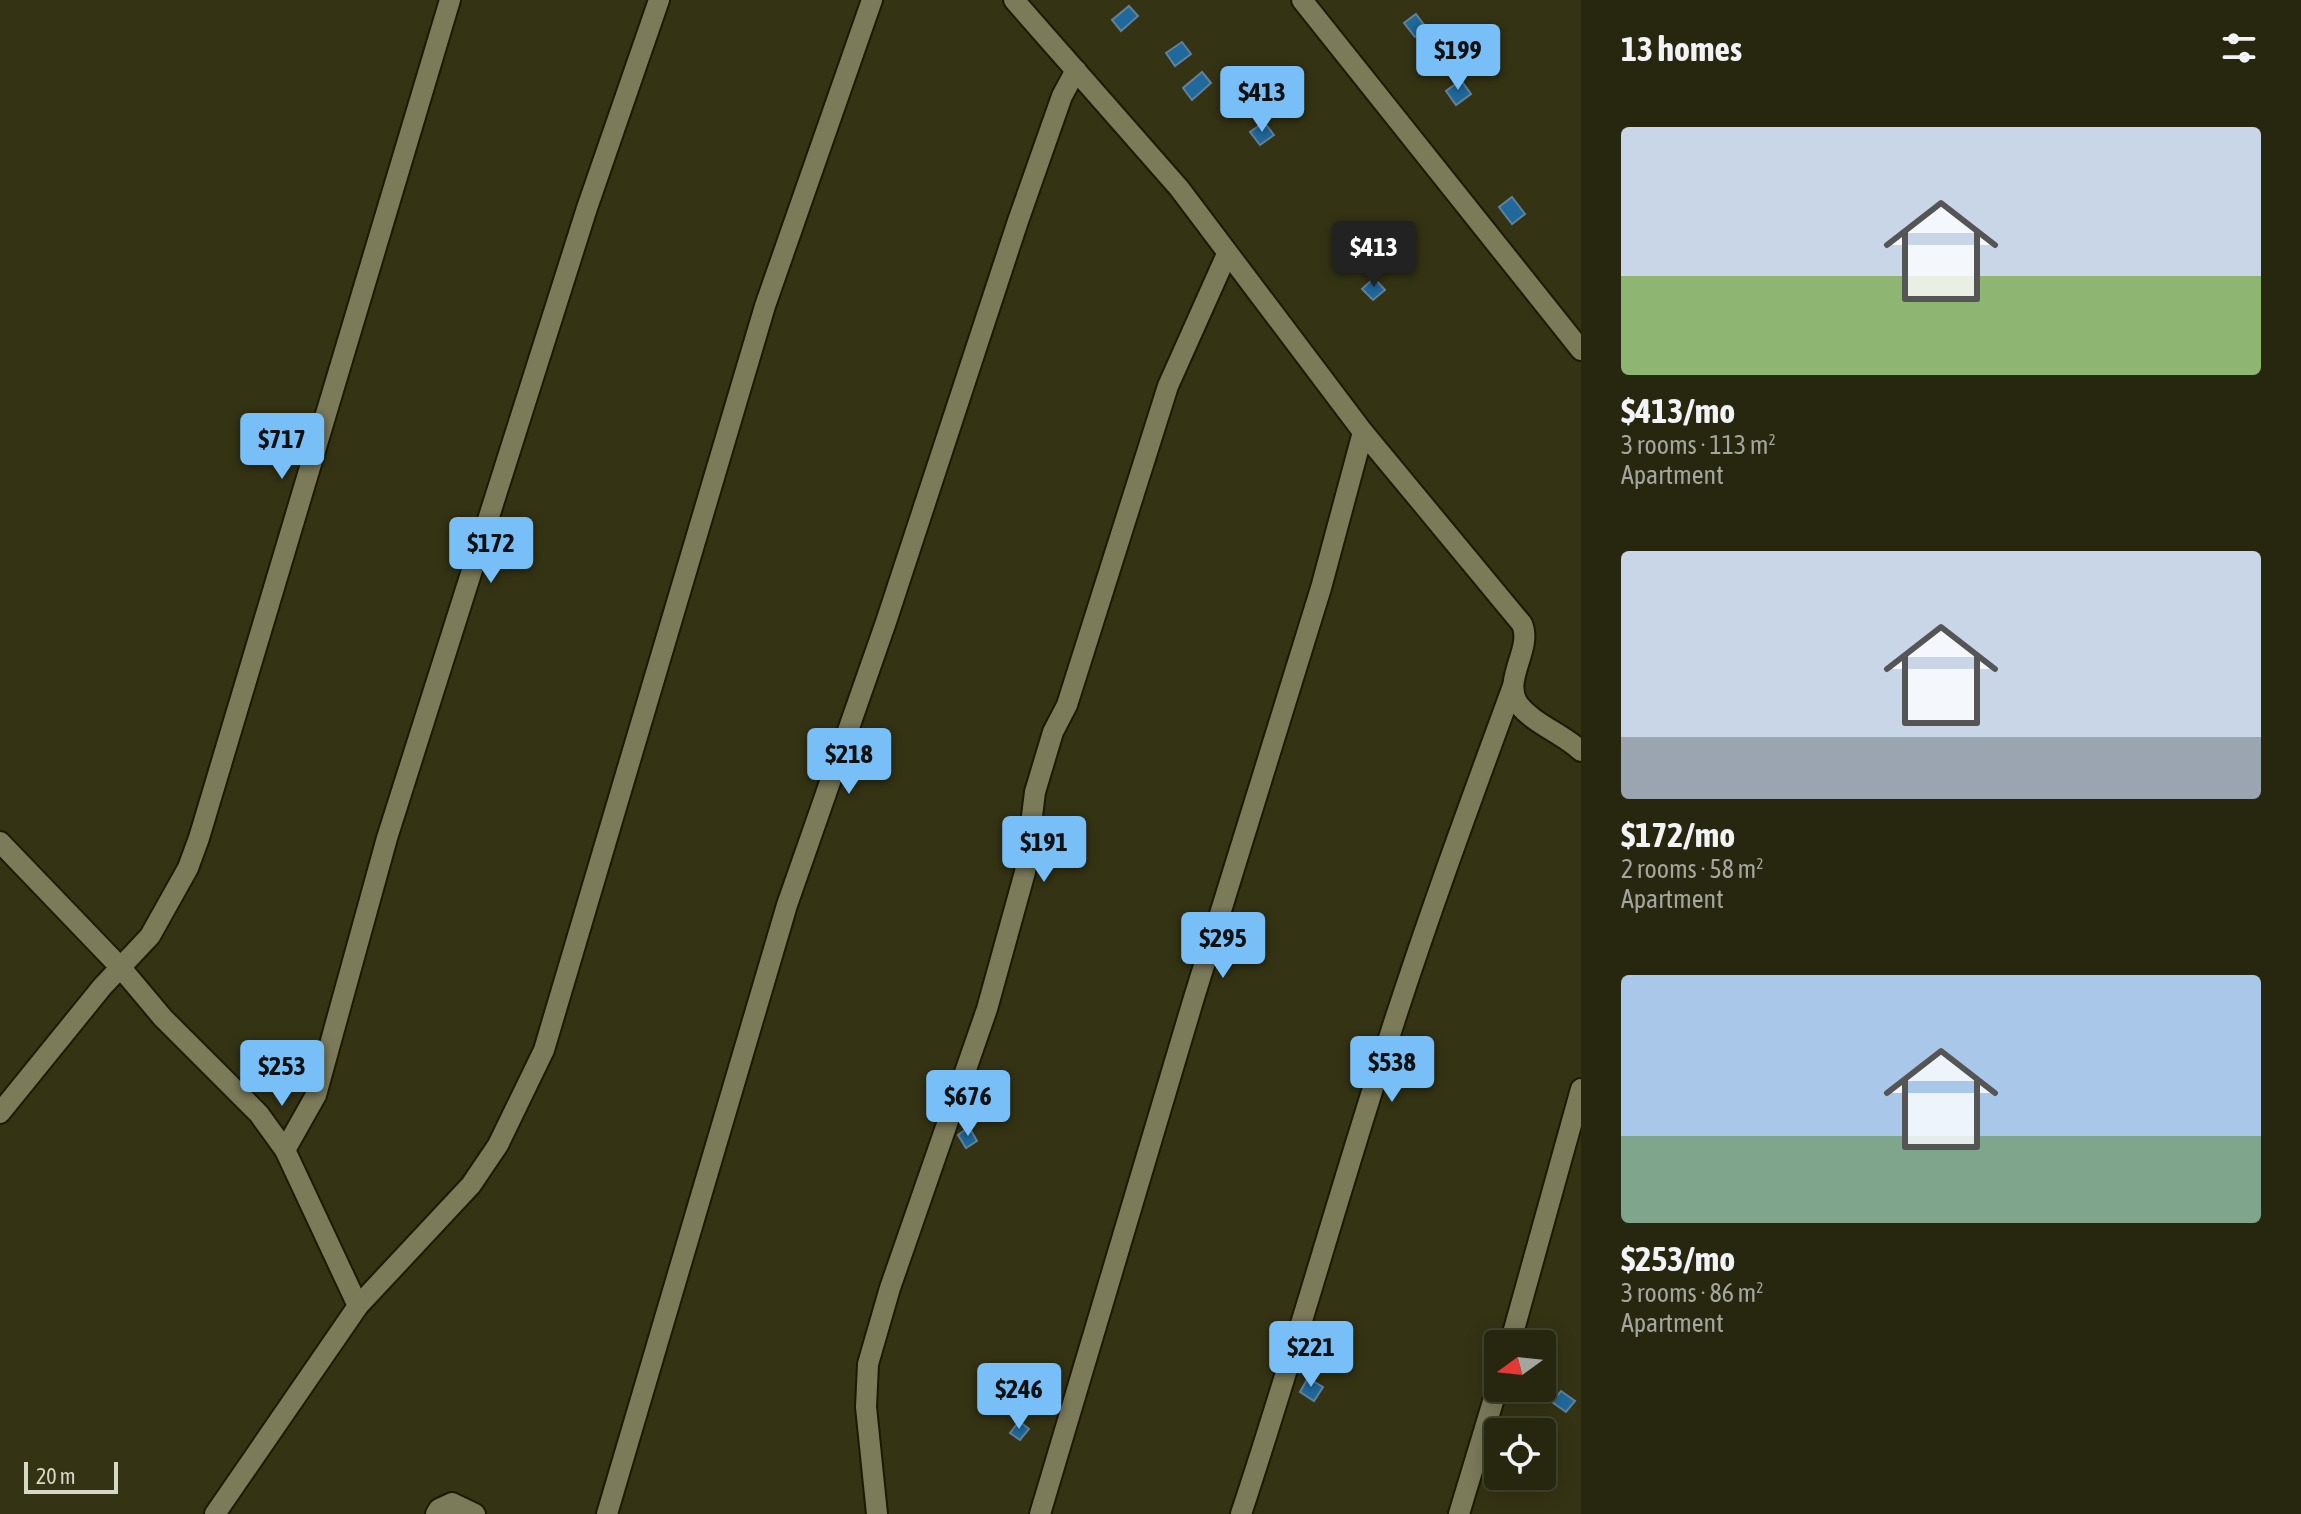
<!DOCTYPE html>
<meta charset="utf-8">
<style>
body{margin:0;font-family:"Asap Condensed",sans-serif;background:#2f2e18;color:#f1f3f6;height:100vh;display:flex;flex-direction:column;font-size:30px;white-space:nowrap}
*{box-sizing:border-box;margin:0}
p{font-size:26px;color:#a4a59e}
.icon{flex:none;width:44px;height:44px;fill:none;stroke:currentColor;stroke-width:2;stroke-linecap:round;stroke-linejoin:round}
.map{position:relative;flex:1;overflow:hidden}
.drawer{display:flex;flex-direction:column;background:#27260f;width:720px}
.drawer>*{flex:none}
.needle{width:52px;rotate:255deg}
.buttons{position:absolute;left:1484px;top:1330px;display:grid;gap:16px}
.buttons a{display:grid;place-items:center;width:72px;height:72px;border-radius:8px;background:#27260f;box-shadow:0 4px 20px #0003,0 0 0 2px #43432f;font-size:40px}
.scale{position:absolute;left:24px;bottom:20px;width:94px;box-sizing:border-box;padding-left:8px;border:4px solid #d8d8c6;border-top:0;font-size:22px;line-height:28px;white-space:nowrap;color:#d8d8c6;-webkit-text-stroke:6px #343314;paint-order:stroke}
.price{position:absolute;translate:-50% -68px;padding:0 18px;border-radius:8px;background:#78bff8;color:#111;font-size:26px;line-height:52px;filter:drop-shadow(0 2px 4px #0008)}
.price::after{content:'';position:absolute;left:50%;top:48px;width:24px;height:18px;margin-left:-12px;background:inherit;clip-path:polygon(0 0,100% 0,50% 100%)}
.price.current{background:#222;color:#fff}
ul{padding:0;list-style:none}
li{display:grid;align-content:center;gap:16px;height:424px;padding:0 40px}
li span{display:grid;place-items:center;height:248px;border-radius:8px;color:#555}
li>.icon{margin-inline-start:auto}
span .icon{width:144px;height:144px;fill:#fffc;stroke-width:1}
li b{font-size:34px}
h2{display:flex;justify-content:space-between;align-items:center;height:96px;padding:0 40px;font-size:34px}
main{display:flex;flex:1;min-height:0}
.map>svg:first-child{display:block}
.building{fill:#1f699c;stroke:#648098;stroke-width:2}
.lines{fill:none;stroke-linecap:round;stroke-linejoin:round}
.minor-casing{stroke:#1c1a00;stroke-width:24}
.minor{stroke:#7b7a59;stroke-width:20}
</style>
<main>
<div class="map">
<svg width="1581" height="1514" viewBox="0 0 1581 1514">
<rect width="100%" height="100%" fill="#343314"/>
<g class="building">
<path d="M1129,6L1138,16L1121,31L1112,20Z"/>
<path d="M1416,14L1427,29L1415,37L1404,23Z"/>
<path d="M1182,42L1191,54L1175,66L1166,53Z"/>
<path d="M1202,72L1211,83L1192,100L1183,88Z"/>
<path d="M1461,80L1471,94L1456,105L1446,91Z"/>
<path d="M1264,122L1274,135L1260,145L1250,132Z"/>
<path d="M1512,197L1525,214L1512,224L1499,207Z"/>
<path d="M1374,278L1385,290L1373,300L1362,289Z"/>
<path d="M969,1127L977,1141L966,1148L958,1135Z"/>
<path d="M1308,1378L1323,1387L1314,1401L1300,1392Z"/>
<path d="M1561,1391L1575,1401L1566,1412L1552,1402Z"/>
<path d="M1019,1421L1029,1429L1020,1440L1010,1433Z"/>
</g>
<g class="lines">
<g class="minor-casing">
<g id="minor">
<path d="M1014,0L1179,188L1363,432L1522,624C1533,650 1501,680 1519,705C1534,724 1563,734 1581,751"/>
<path d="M1302,0L1581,350"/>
<path d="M0,842L121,968L163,1018L259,1114L285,1150L358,1306"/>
<path d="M0,1113L102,987L150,936L188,868L199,838L450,0"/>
<path d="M285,1150L316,1095L387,838L587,208L659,0"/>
<path d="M1510,1344L1581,1089"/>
<path d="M215,1514L358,1306L471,1185L498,1145L544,1050L765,306L872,0"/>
<path d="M436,1514L439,1509L452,1503L475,1514"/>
<path d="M607,1514L787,905L886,622L1018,221L1062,96L1076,70"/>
<path d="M877,1514L866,1407L868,1364L890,1288L987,1009L1025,872L1035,792L1053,732L1067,705L1168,386L1227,254"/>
<path d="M1040,1514L1193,1001L1321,588L1363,432"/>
<path d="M1241,1514C1291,1364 1333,1213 1381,1063C1421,936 1467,811 1513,686"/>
<path d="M1459,1514L1498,1385"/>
</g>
</g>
<use href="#minor" class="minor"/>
</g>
</svg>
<div class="buttons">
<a><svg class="needle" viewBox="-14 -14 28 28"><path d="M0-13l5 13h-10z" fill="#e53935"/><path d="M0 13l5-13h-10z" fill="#a4a59e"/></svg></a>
<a><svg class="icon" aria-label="locate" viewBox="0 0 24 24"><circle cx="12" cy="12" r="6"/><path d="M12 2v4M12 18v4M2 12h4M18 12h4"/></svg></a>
</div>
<div class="scale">20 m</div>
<b class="price" style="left:1458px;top:92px">$199</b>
<b class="price" style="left:1262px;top:134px">$413</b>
<b class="price current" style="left:1374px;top:289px">$413</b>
<b class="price" style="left:282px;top:481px">$717</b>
<b class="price" style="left:491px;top:585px">$172</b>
<b class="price" style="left:849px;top:796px">$218</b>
<b class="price" style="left:1044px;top:884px">$191</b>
<b class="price" style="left:1223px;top:980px">$295</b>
<b class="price" style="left:1392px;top:1104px">$538</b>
<b class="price" style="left:282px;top:1108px">$253</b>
<b class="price" style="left:968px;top:1138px">$676</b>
<b class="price" style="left:1311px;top:1389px">$221</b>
<b class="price" style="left:1019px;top:1431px">$246</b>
</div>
<section class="drawer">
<h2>13 homes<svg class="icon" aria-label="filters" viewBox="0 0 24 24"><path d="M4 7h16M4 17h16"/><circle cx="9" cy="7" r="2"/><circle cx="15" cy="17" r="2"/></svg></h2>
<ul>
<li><span style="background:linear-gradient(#c9d6e8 60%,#8fb573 0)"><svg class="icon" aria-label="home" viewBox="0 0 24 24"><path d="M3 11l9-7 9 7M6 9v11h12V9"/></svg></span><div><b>$413/mo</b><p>3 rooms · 113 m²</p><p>Apartment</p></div></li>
<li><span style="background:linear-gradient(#c9d6e8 75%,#9aa5b1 0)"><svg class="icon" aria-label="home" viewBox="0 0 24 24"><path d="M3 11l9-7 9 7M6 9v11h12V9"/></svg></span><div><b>$172/mo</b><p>2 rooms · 58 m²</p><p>Apartment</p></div></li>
<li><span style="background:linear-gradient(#a9c7e8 65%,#7fa58c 0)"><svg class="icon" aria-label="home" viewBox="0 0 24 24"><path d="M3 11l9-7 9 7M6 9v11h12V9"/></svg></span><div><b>$253/mo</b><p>3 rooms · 86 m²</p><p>Apartment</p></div></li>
</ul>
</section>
</main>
